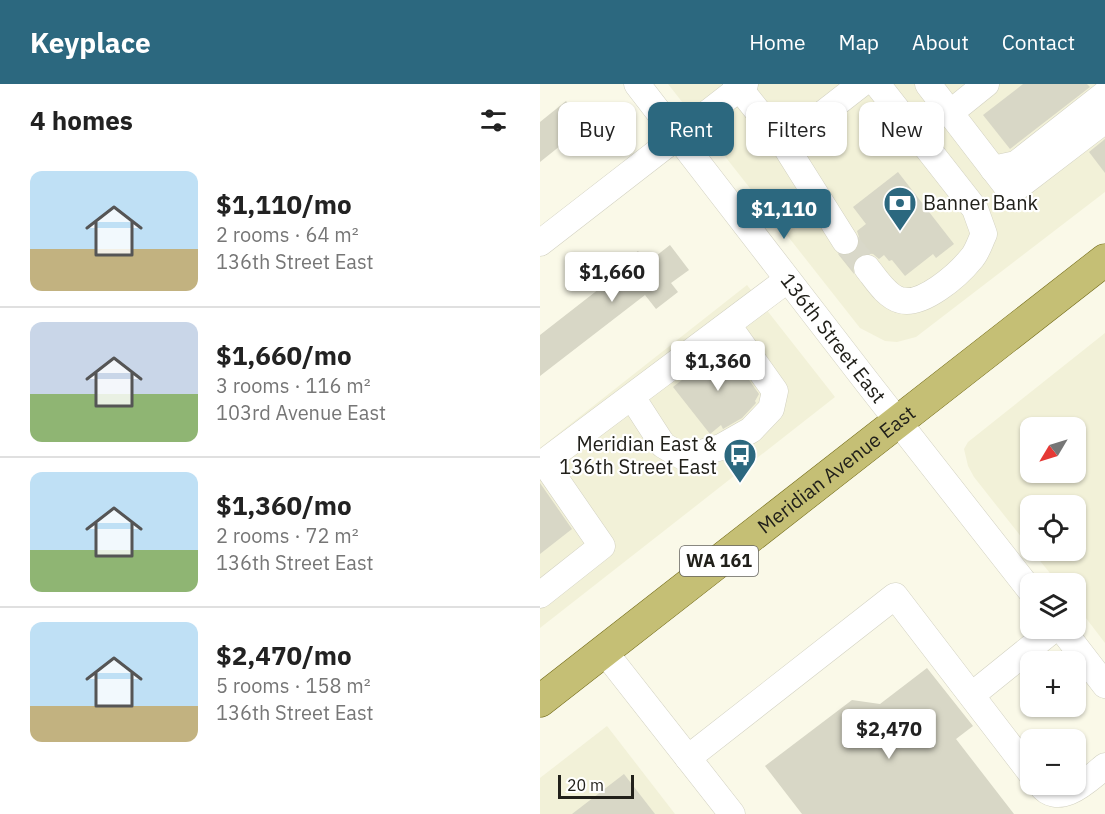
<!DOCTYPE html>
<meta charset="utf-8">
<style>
body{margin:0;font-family:"IBM Plex Sans",sans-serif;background:#f6f6f6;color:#222;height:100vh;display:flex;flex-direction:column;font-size:22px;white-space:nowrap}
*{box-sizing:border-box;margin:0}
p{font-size:20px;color:#767676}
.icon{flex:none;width:33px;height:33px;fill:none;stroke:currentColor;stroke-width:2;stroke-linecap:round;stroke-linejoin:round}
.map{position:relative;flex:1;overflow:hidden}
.sheet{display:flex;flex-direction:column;background:#fff;width:540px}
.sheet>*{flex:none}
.guide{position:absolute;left:18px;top:18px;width:456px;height:54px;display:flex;gap:12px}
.needle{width:39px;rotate:232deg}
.controls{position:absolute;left:480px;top:333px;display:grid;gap:12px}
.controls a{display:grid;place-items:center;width:66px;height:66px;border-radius:12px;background:#fff;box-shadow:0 2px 4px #0004;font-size:30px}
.scale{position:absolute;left:18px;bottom:15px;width:76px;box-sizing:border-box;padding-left:6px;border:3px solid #21201a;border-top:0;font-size:16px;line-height:21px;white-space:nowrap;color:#21201a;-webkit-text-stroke:4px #fff;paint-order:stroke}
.price{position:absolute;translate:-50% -51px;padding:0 14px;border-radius:6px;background:#fff;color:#222;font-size:20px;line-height:39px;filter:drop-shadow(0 2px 3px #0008)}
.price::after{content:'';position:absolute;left:50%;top:36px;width:18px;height:14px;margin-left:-9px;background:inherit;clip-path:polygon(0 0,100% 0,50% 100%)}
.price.selected{background:#2c687f;color:#fff}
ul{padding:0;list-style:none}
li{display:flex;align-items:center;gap:18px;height:150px;padding:0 30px}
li+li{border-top:2px solid #e0e0e0}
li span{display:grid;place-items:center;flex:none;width:168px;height:120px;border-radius:12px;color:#555}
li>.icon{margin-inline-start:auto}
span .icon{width:72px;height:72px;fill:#fffc;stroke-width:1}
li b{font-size:26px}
h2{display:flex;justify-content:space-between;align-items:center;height:72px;padding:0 30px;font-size:26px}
.tag{padding:0 21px;border-radius:12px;background:#fff;box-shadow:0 2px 4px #0004;font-size:21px;line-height:54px}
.tag.selected{background:#2c687f;color:#fff}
header{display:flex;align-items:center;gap:36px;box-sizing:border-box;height:84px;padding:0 30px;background:#2c687f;color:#fff}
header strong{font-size:28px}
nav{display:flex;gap:33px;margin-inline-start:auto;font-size:21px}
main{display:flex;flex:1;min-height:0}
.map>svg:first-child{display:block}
.built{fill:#f2f1d8;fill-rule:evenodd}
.building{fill:#d8d7c6}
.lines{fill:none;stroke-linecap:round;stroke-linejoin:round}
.minor-tunnel{stroke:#d9d8c9;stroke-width:26;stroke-dasharray:26 13;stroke-linecap:butt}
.minor-casing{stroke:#d2d1c1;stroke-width:27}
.major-casing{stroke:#736b19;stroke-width:33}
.minor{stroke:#fff;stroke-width:26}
.major{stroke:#c5bf75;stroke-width:32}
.labels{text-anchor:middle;stroke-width:4.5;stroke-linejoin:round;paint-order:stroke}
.shield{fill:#fff;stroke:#64635f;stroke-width:1.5}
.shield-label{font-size:18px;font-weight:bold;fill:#21201a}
.poi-label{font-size:20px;fill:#21201a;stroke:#fff;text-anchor:start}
.street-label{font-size:20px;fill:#21201a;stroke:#fff}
</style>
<header>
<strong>Keyplace</strong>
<nav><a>Home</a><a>Map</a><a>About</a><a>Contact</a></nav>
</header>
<main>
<section class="sheet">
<h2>4 homes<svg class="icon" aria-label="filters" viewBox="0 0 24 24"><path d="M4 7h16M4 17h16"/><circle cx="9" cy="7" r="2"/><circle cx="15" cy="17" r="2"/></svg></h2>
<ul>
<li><span style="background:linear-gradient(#bfe0f5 65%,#c2b280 0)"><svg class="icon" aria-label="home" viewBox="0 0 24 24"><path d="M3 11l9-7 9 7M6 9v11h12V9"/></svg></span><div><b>$1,110/mo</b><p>2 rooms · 64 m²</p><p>136th Street East</p></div></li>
<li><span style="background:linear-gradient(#c9d6e8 60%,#8fb573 0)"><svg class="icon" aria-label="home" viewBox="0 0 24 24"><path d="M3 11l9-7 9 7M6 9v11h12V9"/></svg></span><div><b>$1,660/mo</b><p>3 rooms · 116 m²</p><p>103rd Avenue East</p></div></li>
<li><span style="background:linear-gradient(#bfe0f5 65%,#8fb573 0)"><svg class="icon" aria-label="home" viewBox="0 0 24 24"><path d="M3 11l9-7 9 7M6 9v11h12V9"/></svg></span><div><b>$1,360/mo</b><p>2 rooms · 72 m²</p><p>136th Street East</p></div></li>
<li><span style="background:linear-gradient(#bfe0f5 70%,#c2b280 0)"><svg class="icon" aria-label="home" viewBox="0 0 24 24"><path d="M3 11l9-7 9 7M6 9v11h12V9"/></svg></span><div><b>$2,470/mo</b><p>5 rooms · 158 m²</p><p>136th Street East</p></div></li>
</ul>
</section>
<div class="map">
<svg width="565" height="730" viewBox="0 0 565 730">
<rect width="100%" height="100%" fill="#faf9e8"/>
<g class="built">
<path d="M128,0H565V108L376,253L357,258L345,257L320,244Z"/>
<path d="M207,201L295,313L0,544V364Z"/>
<path d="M565,249V559L536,521V500L518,499L492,467L536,466V422H490V464L434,393L428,382L424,365L428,358ZM490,344H536V388H490Z"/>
<path d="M67,642L135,730H0V694Z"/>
</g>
<g class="building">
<path d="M483,0H547L550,3L470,65L443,31Z"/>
<path d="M26,17L45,42L0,78V38Z"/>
<path d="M565,55V89L549,68Z"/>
<path d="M358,88L414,160L396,174L393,170L365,192L352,176L349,177L344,171L339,175L333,170L325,169L318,172L313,178L314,190L298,170L306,172L312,170L318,164L320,156L317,147L326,140L313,123Z"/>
<path d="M130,161L149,186L131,199L138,208L116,225L105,211L0,292V251L59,205L56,201L98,167L107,179Z"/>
<path d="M185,262L219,310L215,317L216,319L202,334L183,345L181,341L170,350L133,303Z"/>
<path d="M0,399L32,445L0,470Z"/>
<path d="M387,584L433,642L416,655L474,730H262L225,682L312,616L340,620Z"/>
<path d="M84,690L115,730H32Z"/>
</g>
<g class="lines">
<path class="minor-tunnel" d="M305,157L327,184"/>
<g class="minor-casing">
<g id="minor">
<path id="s1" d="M97,0L327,298L490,506"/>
<path d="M196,0L244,60L305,157"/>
<path d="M388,0L471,108L565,36"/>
<path d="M410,29L446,0"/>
<path d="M244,60L321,0"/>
<path d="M453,85L476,80L565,10"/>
<path d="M0,159L205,0"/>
<path d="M327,184C336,195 346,212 360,216C382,223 418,191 431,175C437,169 440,158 444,150L435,125L337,0"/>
<path d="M92,313L123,361L145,374L181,363L211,346L231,325L235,307L188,241"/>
<path d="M0,511L62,462L4,378L247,196"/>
<path d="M521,544L565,601"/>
<path d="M64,567L192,730"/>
<path d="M432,611L515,544"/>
<path d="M148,674L355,512L490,688"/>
<path d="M500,700C519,726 549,695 565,682"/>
</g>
</g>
<g class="major-casing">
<g id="major">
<path id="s2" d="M0,617L565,176"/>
</g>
</g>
<use href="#minor" class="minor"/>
<use href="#major" class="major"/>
</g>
<defs>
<g id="bank-pin" transform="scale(1.725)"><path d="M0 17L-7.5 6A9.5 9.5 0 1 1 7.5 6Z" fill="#2c687f" stroke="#fff"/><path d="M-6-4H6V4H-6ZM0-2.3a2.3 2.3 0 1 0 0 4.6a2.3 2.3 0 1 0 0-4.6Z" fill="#fff"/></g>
<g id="bus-pin" transform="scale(1.725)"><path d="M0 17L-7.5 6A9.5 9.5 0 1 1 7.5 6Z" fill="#2c687f" stroke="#fff"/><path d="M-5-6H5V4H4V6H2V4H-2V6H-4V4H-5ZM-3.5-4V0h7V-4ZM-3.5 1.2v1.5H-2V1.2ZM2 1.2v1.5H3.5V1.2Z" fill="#fff"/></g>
</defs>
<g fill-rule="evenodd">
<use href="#bank-pin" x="360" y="119"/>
<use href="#bus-pin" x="200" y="371"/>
</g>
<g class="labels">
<rect class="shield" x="140" y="462" width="78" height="30" rx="4.5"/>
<g class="shield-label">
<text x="179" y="483">WA 161</text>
</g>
<g class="poi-label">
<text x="383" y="126">Banner Bank</text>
<text x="177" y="367" text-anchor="end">Meridian East &amp;<tspan x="177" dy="23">136th Street East</tspan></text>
</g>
<g class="street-label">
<text dy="7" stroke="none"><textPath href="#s1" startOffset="321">136th Street East</textPath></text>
<text dy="7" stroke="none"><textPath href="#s2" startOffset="376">Meridian Avenue East</textPath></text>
</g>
</g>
</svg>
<div class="controls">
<a><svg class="needle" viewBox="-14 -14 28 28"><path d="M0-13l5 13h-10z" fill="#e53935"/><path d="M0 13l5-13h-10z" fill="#767676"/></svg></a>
<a><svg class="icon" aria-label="locate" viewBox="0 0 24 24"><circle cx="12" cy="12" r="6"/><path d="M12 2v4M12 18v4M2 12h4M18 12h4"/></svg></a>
<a><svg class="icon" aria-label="layers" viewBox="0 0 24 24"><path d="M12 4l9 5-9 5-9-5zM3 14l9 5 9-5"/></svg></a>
<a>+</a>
<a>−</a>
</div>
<div class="scale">20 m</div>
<b class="price selected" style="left:244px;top:156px">$1,110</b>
<b class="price" style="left:72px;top:219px">$1,660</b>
<b class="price" style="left:178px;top:308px">$1,360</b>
<b class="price" style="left:349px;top:676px">$2,470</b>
<div class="guide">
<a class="tag">Buy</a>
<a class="tag selected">Rent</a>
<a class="tag">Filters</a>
<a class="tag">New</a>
</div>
</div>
</main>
